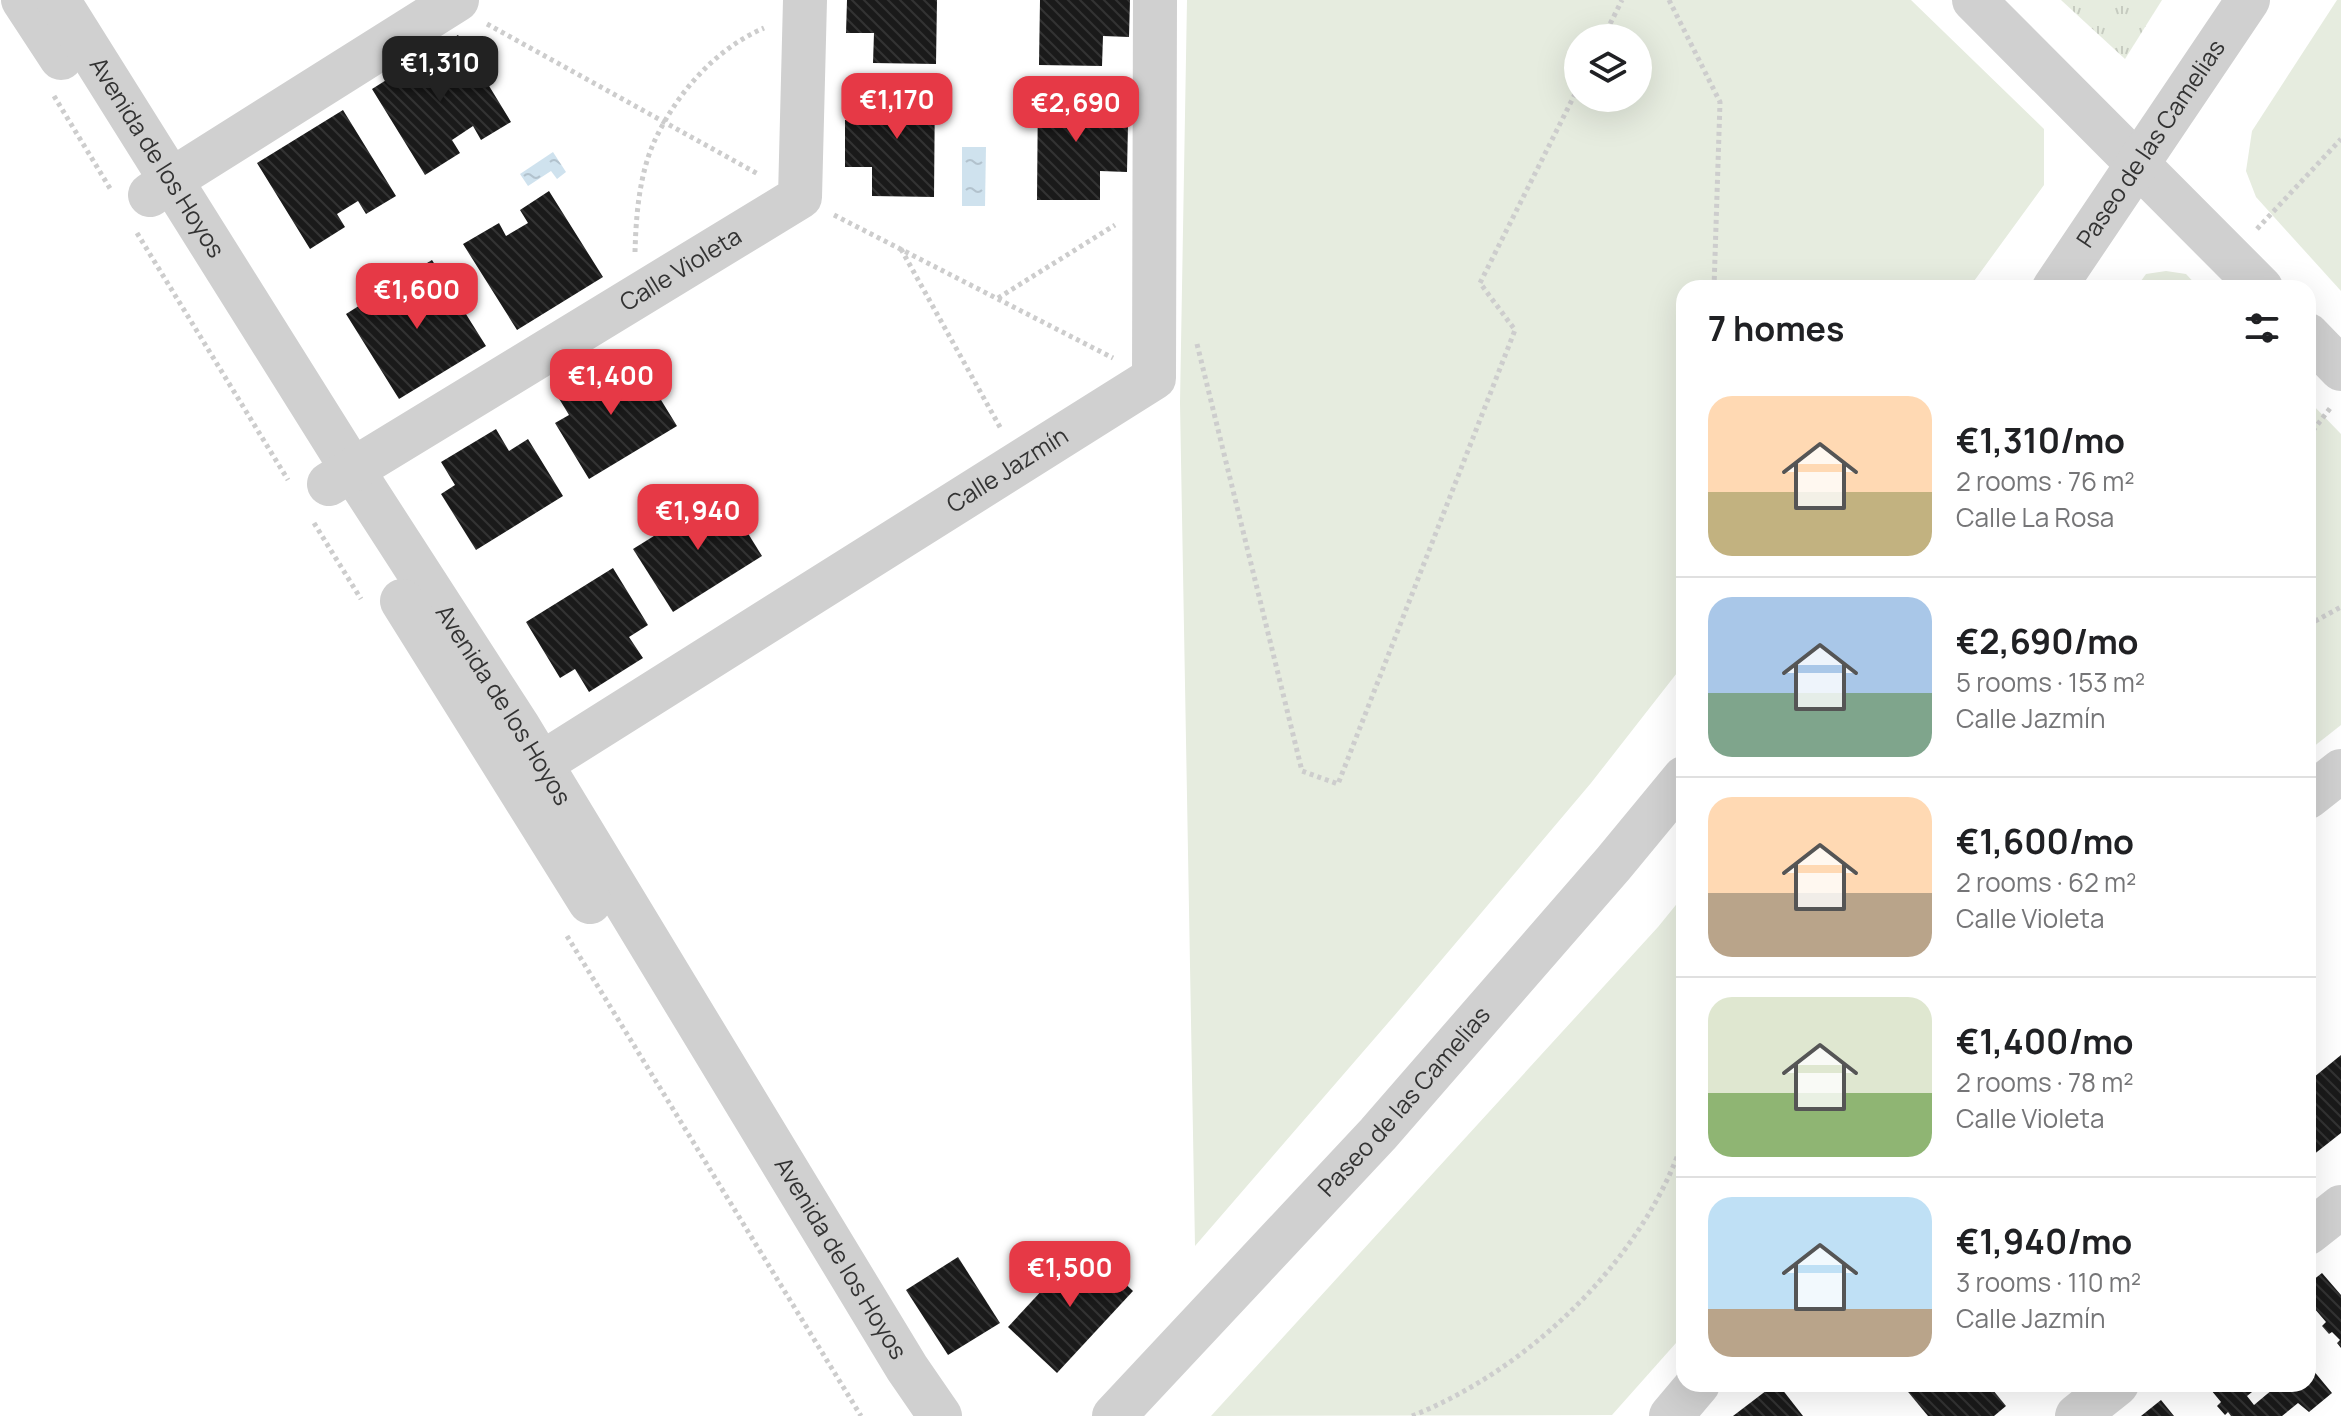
<!DOCTYPE html>
<meta charset="utf-8">
<style>
body{margin:0;font-family:Manrope,sans-serif;background:#f6f6f6;color:#202124;height:100vh;display:flex;flex-direction:column;font-size:30px;white-space:nowrap}
*{box-sizing:border-box;margin:0}
p{font-size:26px;color:#757577}
.icon{flex:none;width:44px;height:44px;fill:none;stroke:currentColor;stroke-width:2;stroke-linecap:round;stroke-linejoin:round}
.map{position:relative;flex:1;overflow:hidden}
.details{position:absolute;left:1676px;top:280px;width:640px;height:1112px;display:flex;flex-direction:column;background:#fff;border-radius:24px;box-shadow:0 8px 32px #0002}
.details>*{flex:none}
.controls{position:absolute;left:1564px;top:24px;display:grid;gap:16px}
.controls a{display:grid;place-items:center;width:88px;height:88px;border-radius:50%;background:#fff;box-shadow:0 8px 32px #0002;font-size:40px}
.price{position:absolute;translate:-50% -68px;padding:0 18px;border-radius:16px;background:#e63946;color:#fff;font-size:26px;line-height:52px;filter:drop-shadow(0 2px 4px #0008)}
.price::after{content:'';position:absolute;left:50%;top:48px;width:24px;height:18px;margin-left:-12px;background:inherit;clip-path:polygon(0 0,100% 0,50% 100%)}
.price.selected{background:#222;color:#fff}
ul{padding:0;list-style:none}
li{display:flex;align-items:center;gap:24px;height:200px;padding:0 32px}
li+li{border-top:2px solid #e0e0e0}
li span{display:grid;place-items:center;flex:none;width:224px;height:160px;border-radius:24px;color:#555}
li>.icon{margin-inline-start:auto}
span .icon{width:96px;height:96px;fill:#fffc;stroke-width:1}
li b{font-size:34px}
h2{display:flex;justify-content:space-between;align-items:center;height:96px;padding:0 32px;font-size:34px}
.map>svg:first-child{display:block}
.grass{fill:url(#grass-tufts)}
.park{fill:#e6ecdf;fill-rule:evenodd}
.water{fill:url(#water-ripples)}
.building{fill:url(#building-back-hatch)}
.lines{fill:none;stroke-linecap:round;stroke-linejoin:round}
.path{stroke:#cdcdcd;stroke-width:5;stroke-dasharray:4 4;stroke-linecap:butt}
.minor{stroke:#d0d0d0;stroke-width:44}
.labels{text-anchor:middle;stroke-width:8;stroke-linejoin:round;paint-order:stroke}
.street-label{font-size:24px;fill:#333;stroke:#fff}
</style>
<div class="map">
<svg width="2341" height="1416" viewBox="0 0 2341 1416">
<defs>
<pattern id="grass-tufts" width="24" height="20" patternUnits="userSpaceOnUse" patternTransform="scale(2)"><rect width="24" height="20" fill="#e6ecdf"/><path d="M3 7l-1-3M5 7V3M7 7l1-3M15 17l-1-3M17 17v-4M19 17l1-3" fill="none" stroke="#c6cbc0"/></pattern>
<pattern id="water-ripples" width="26" height="14" patternUnits="userSpaceOnUse" patternTransform="scale(2)"><rect width="26" height="14" fill="#cfe2ee"/><path d="M2 4q2-2 4 0t4 0M15 11q2-2 4 0t4 0" fill="none" stroke="#b2c2cd"/></pattern>
<pattern id="building-back-hatch" width="6" height="6" patternUnits="userSpaceOnUse" patternTransform="scale(2)"><rect width="6" height="6" fill="#1a1a1a"/><path d="M-1 5l2 2M0 0l6 6M5-1l2 2" fill="none" stroke="#333"/></pattern>
</defs>
<rect width="100%" height="100%" fill="#fff"/>
<path class="grass" d="M2061,0H2162L2125,59Z"/>
<g class="park">
<path d="M1187,0H1911L2044,129V185L1969,288H1684V664L1591,783L1394,1016L1195,1246L1180,403ZM1638,38V98H1578V38Z"/>
<path d="M2337,0H2341V291L2256,197L2246,171L2252,131Z"/>
<path d="M2166,271L2186,274L2199,288H2136L2146,274Z"/>
<path d="M2308,400L2341,434V725L2308,751Z"/>
<path d="M1684,895V1334L1612,1415L1211,1416L1658,927Z"/>
</g>
<g class="water">
<path d="M962,147H986L985,206H962Z"/>
<path d="M553,152L566,172L557,179L551,171L528,186L520,174Z"/>
</g>
<g class="building">
<path d="M847,0H937L936,64L873,63L874,33H846Z"/>
<path d="M1040,0H1130L1129,37L1103,36L1102,66L1039,65Z"/>
<path d="M458,35L511,122L481,140L473,126L452,140L460,153L425,175L372,89Z"/>
<path d="M873,83L935,84L934,197L872,196V167H845V120H873Z"/>
<path d="M1038,87L1101,88L1100,124H1128L1127,172L1100,171V200H1037Z"/>
<path d="M343,110L396,196L366,214L358,201L337,214L345,227L310,249L257,163Z"/>
<path d="M549,191L603,277L517,330L463,244L499,223L506,236L528,223L520,210Z"/>
<path d="M432,260L486,346L399,399L346,314L381,292L389,305L411,292L402,278Z"/>
<path d="M609,358L623,380L642,369L677,426L589,479L555,423L569,415L555,392Z"/>
<path d="M496,429L509,451L528,439L563,496L476,550L441,494L455,485L441,462Z"/>
<path d="M723,493L762,556L673,612L633,549Z"/>
<path d="M613,568L648,625L629,637L643,658L589,692L575,669L560,678L526,622Z"/>
<path d="M2341,1055V1133L2308,1159V1082Z"/>
<path d="M1084,1245L1133,1291L1057,1373L1008,1327Z"/>
<path d="M958,1257L1000,1323L948,1355L906,1290Z"/>
<path d="M2322,1273L2341,1295V1348L2337,1343L2340,1340L2332,1332L2329,1334L2322,1326L2326,1322L2308,1301V1284Z"/>
<path d="M2308,1364L2332,1393L2309,1412L2298,1403L2282,1416H2231L2228,1412L2225,1415L2217,1406L2221,1402L2206,1384H2262L2247,1396L2254,1405L2279,1384H2308Z"/>
<path d="M1775,1384H1778L1803,1416H1733Z"/>
<path d="M1907,1384H1988L2006,1406L1994,1416H1928L1904,1387Z"/>
<path d="M2161,1400L2174,1416H2141Z"/>
</g>
<g class="lines">
<g class="path">
<path d="M1669,0L1720,102L1714,288"/>
<path d="M487,24L758,174"/>
<path d="M1603,38L1622,0"/>
<path d="M54,96L111,190"/>
<path d="M834,215L1113,358"/>
<path d="M2257,229L2341,139"/>
<path d="M137,233L288,480"/>
<path d="M901,249L1001,429"/>
<path d="M635,252C636,216 639,176 654,142C676,94 715,49 764,28"/>
<path d="M998,298L1115,225"/>
<path d="M1197,344L1302,771L1338,784L1515,330L1480,283L1578,88"/>
<path d="M2308,437L2331,407"/>
<path d="M314,523L361,599"/>
<path d="M2308,625L2341,607"/>
<path d="M567,936L861,1416"/>
<path d="M1412,1416C1530,1369 1644,1259 1684,1138"/>
</g>
<g class="minor">
<path d="M23,0L61,58"/>
<path id="s1" d="M58,0L352,469L518,726L907,1368L940,1416"/>
<path d="M1974,0L2261,288"/>
<path d="M150,195L171,180L457,0"/>
<path id="s2" d="M2054,288L2248,0"/>
<path d="M2308,335L2341,369"/>
<path id="s3" d="M329,484L800,197L805,0"/>
<path d="M402,601L590,902"/>
<path id="s4" d="M542,763L1154,378L1155,0"/>
<path d="M2308,797L2341,771"/>
<path d="M2308,1233L2341,1207"/>
<path id="s5" d="M1114,1416L1378,1134L1613,864L1684,778"/>
<path d="M1671,1416L1698,1384"/>
<path d="M2077,1416L2117,1384"/>
</g>
</g>
<g class="labels">
<g class="street-label">
<text dy="8" stroke="none"><textPath href="#s2" startOffset="174">Paseo de las Camelias</textPath></text>
<text dy="8" stroke="none"><textPath href="#s1" startOffset="186">Avenida de los Hoyos</textPath></text>
<text dy="8" stroke="none"><textPath href="#s3" startOffset="412">Calle Violeta</textPath></text>
<text dy="8" stroke="none"><textPath href="#s4" startOffset="550">Calle Jazmín</textPath></text>
<text dy="8" stroke="none"><textPath href="#s1" startOffset="834">Avenida de los Hoyos</textPath></text>
<text dy="8" stroke="none"><textPath href="#s5" startOffset="428">Paseo de las Camelias</textPath></text>
<text dy="8" stroke="none"><textPath href="#s1" startOffset="1482">Avenida de los Hoyos</textPath></text>
</g>
</g>
</svg>
<div class="controls">
<a><svg class="icon" aria-label="layers" viewBox="0 0 24 24"><path d="M12 4l9 5-9 5-9-5zM3 14l9 5 9-5"/></svg></a>
</div>
<b class="price selected" style="left:440px;top:104px">€1,310</b>
<b class="price" style="left:897px;top:141px">€1,170</b>
<b class="price" style="left:1076px;top:144px">€2,690</b>
<b class="price" style="left:417px;top:331px">€1,600</b>
<b class="price" style="left:611px;top:417px">€1,400</b>
<b class="price" style="left:698px;top:552px">€1,940</b>
<b class="price" style="left:1070px;top:1309px">€1,500</b>
<section class="details">
<h2>7 homes<svg class="icon" aria-label="filters" viewBox="0 0 24 24"><path d="M4 7h16M4 17h16"/><circle cx="9" cy="7" r="2"/><circle cx="15" cy="17" r="2"/></svg></h2>
<ul>
<li><span style="background:linear-gradient(#ffd9b3 60%,#c2b280 0)"><svg class="icon" aria-label="home" viewBox="0 0 24 24"><path d="M3 11l9-7 9 7M6 9v11h12V9"/></svg></span><div><b>€1,310/mo</b><p>2 rooms · 76 m²</p><p>Calle La Rosa</p></div></li>
<li><span style="background:linear-gradient(#a9c7e8 60%,#7fa58c 0)"><svg class="icon" aria-label="home" viewBox="0 0 24 24"><path d="M3 11l9-7 9 7M6 9v11h12V9"/></svg></span><div><b>€2,690/mo</b><p>5 rooms · 153 m²</p><p>Calle Jazmín</p></div></li>
<li><span style="background:linear-gradient(#ffd9b3 60%,#b9a48a 0)"><svg class="icon" aria-label="home" viewBox="0 0 24 24"><path d="M3 11l9-7 9 7M6 9v11h12V9"/></svg></span><div><b>€1,600/mo</b><p>2 rooms · 62 m²</p><p>Calle Violeta</p></div></li>
<li><span style="background:linear-gradient(#dfe7d0 60%,#8fb573 0)"><svg class="icon" aria-label="home" viewBox="0 0 24 24"><path d="M3 11l9-7 9 7M6 9v11h12V9"/></svg></span><div><b>€1,400/mo</b><p>2 rooms · 78 m²</p><p>Calle Violeta</p></div></li>
<li><span style="background:linear-gradient(#bfe0f5 70%,#b9a48a 0)"><svg class="icon" aria-label="home" viewBox="0 0 24 24"><path d="M3 11l9-7 9 7M6 9v11h12V9"/></svg></span><div><b>€1,940/mo</b><p>3 rooms · 110 m²</p><p>Calle Jazmín</p></div></li>
</ul>
</section>
</div>
